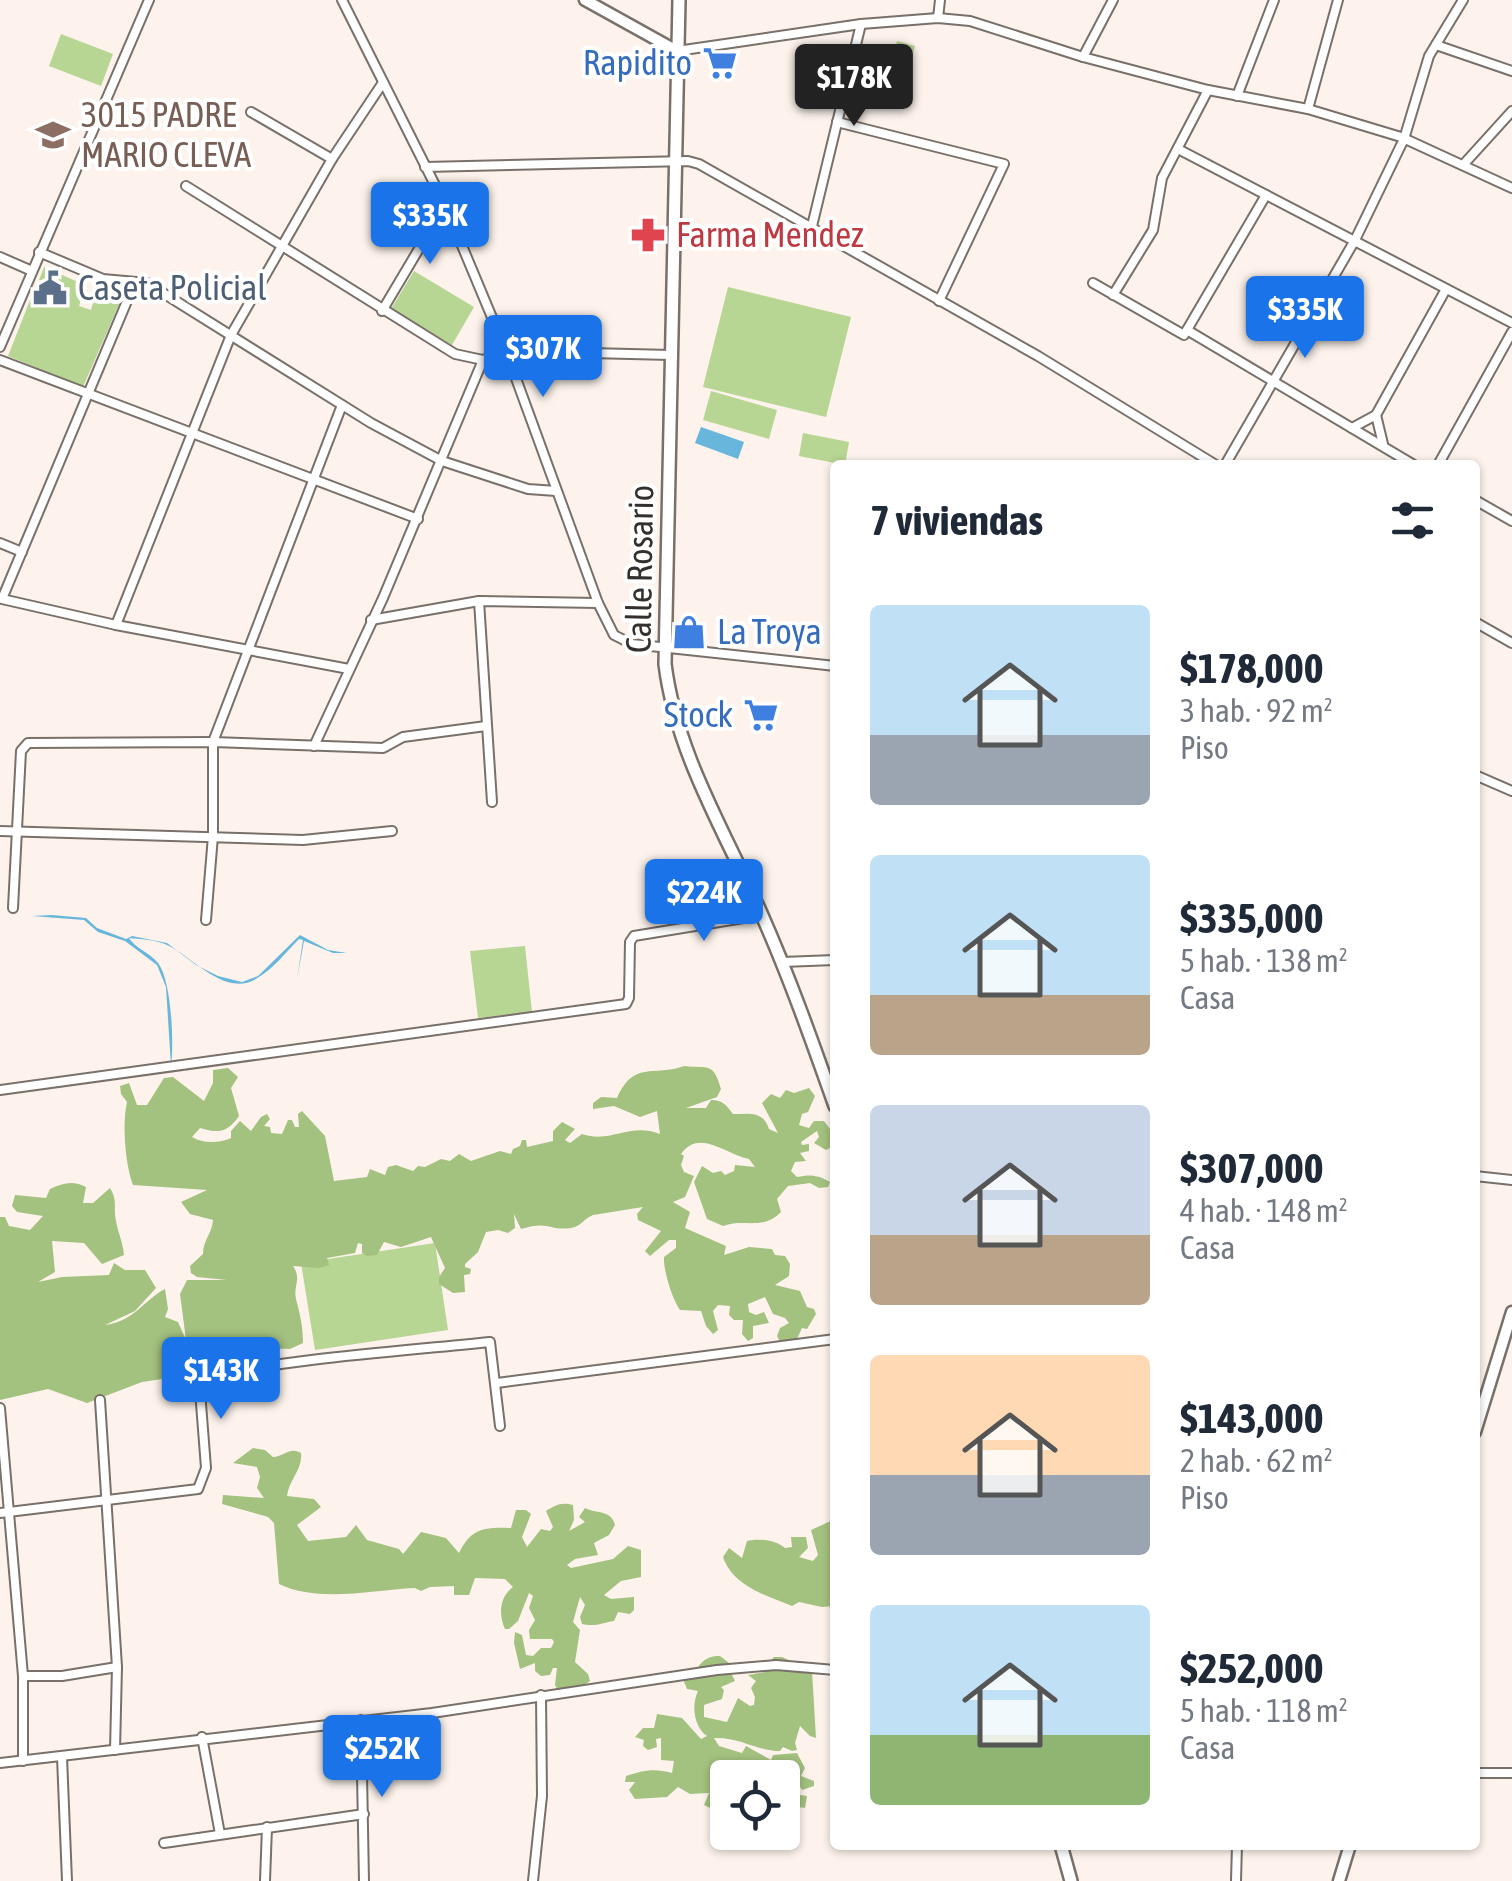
<!DOCTYPE html>
<html lang="es">
<meta charset="utf-8">
<style>
body{margin:0;font-family:"Asap Condensed",sans-serif;background:#f6f6f7;color:#1f2937;height:100vh;display:flex;flex-direction:column;font-size:38px;white-space:nowrap}
*{box-sizing:border-box;margin:0}
p{font-size:32px;color:#747a83}
.icon{flex:none;width:55px;height:55px;fill:none;stroke:currentColor;stroke-width:2;stroke-linecap:round;stroke-linejoin:round}
.map{position:relative;flex:1;overflow:hidden}
.side{position:absolute;left:830px;top:460px;width:650px;height:1390px;display:flex;flex-direction:column;background:#fff;border-radius:10px;box-shadow:0 2px 8px #0004}
.side>*{flex:none}
.buttons{position:absolute;left:710px;top:1760px;display:grid;gap:20px}
.buttons a{display:grid;place-items:center;width:90px;height:90px;border-radius:10px;background:#fff;box-shadow:0 2px 8px #0004;font-size:50px}
.price{position:absolute;translate:-50% -85px;padding:0 22px;border-radius:10px;background:#1a73e8;color:#fff;font-size:32px;line-height:65px;filter:drop-shadow(0 2px 5px #0008)}
.price::after{content:'';position:absolute;left:50%;top:60px;width:30px;height:22px;margin-left:-15px;background:inherit;clip-path:polygon(0 0,100% 0,50% 100%)}
.price.active{background:#222;color:#fff}
ul{padding:0;list-style:none}
li{display:flex;align-items:center;gap:30px;height:250px;padding:0 40px}
li span{display:grid;place-items:center;flex:none;width:280px;height:200px;border-radius:10px;color:#555}
li>.icon{margin-inline-start:auto}
span .icon{width:120px;height:120px;fill:#fffc;stroke-width:1}
li b{font-size:42px}
h2{display:flex;justify-content:space-between;align-items:center;height:120px;padding:0 40px;font-size:42px}
.map>svg:first-child{display:block}
.green{fill:#b7d593}
.forest{fill:#a3c17f}
.water{fill:#68b6db}
.lines{fill:none;stroke-linecap:round;stroke-linejoin:round}
.street-casing{stroke:#787069;stroke-width:12}
.secondary-casing{stroke:#787069;stroke-width:15}
.primary-casing{stroke:#787069;stroke-width:16}
.street{stroke:#fff;stroke-width:8}
.secondary{stroke:#fff;stroke-width:10}
.primary{stroke:#fff;stroke-width:11}
.labels{text-anchor:middle;stroke-width:8;stroke-linejoin:round;paint-order:stroke}
.shop-label{font-size:35px;fill:#366cbe;stroke:#fff;text-anchor:end}
.education-label{font-size:35px;fill:#785e54;stroke:#fff;text-anchor:start}
.health-label{font-size:35px;fill:#be3a42;stroke:#fff;text-anchor:start}
.service-label{font-size:35px;fill:#4e5e75;stroke:#fff;text-anchor:start}
.street-label{font-size:35px;fill:#33302d;stroke:#fff}
</style>
<div class="map">
<svg width="1512" height="1881" viewBox="0 0 1512 1881">
<rect width="100%" height="100%" fill="#fdf3ec"/>
<g class="green">
<path d="M61,34L113,54L101,86L49,66Z"/>
<path d="M897,41L915,46L905,83L888,78Z"/>
<path d="M44,267L85,285L79,306L91,310L97,289L123,295L83,387L8,356L32,295L48,301L54,286L39,280Z"/>
<path d="M414,271L474,307L452,345L391,309Z"/>
<path d="M728,287L851,317L826,417L703,387Z"/>
<path d="M711,391L777,410L769,439L703,420Z"/>
<path d="M803,433L849,442L845,465L799,456Z"/>
<path d="M525,946L532,1012L478,1018L470,951Z"/>
<path d="M435,1243L448,1330L315,1350L301,1263Z"/>
</g>
<g class="forest">
<path d="M684,1066C708,1069 713,1061 721,1089L717,1097L686,1108H706L711,1100C723,1100 726,1105 733,1114C748,1114 763,1110 769,1129L778,1133L762,1103L771,1094L780,1098L786,1090L794,1093L809,1088L815,1096L808,1112L802,1114L799,1125L809,1128L814,1121H824L833,1133L830,1148L826,1150L814,1143L819,1137L817,1131L801,1142L802,1145L809,1144V1151L800,1153L806,1161L795,1162L791,1171L797,1177C810,1174 819,1175 830,1182L828,1187L819,1188L810,1183L788,1186L777,1199L781,1212C763,1231 744,1218 723,1226L707,1219L694,1182L702,1166L713,1173L721,1171L725,1175L734,1171L735,1165L755,1167L749,1159C726,1155 700,1128 681,1154L684,1156L681,1165L684,1172L694,1176L685,1197L673,1202L690,1212L685,1228L726,1246L724,1255L749,1247L772,1249L775,1255L785,1256L790,1264L789,1276L775,1285L800,1291L807,1307L814,1309L816,1314L807,1329L802,1328L796,1341L780,1342L777,1336L780,1328L789,1323L785,1318L773,1314L765,1297L748,1304L749,1312L756,1315L764,1312L769,1323L753,1326V1338L748,1341L742,1334L743,1320H734L729,1315L730,1306L718,1305L713,1311L718,1330L713,1334L706,1326L701,1311L680,1310C672,1299 663,1269 664,1257L676,1248V1240H669L650,1256L645,1251L661,1231L638,1220L637,1214L643,1207L593,1215C583,1219 582,1226 571,1228C549,1231 549,1220 521,1229L514,1214L515,1228L508,1233L498,1230L486,1232L478,1252L465,1264V1267L471,1269L470,1274L464,1275L465,1292L453,1293L439,1284V1277L445,1268L431,1237L401,1247L384,1242L377,1255L367,1256L362,1253V1244L358,1243L355,1253L327,1258L329,1265L319,1268L293,1266C302,1279 293,1286 296,1299C300,1314 303,1327 303,1343L290,1349L265,1348L237,1357L210,1351L209,1358L216,1371L142,1382L87,1403L48,1389L0,1400V1217H5L9,1226L30,1230L43,1216L17,1212L12,1206L15,1195L46,1198L50,1189C63,1183 73,1180 86,1187L83,1203H93L110,1188C118,1201 113,1207 116,1221C118,1233 123,1242 124,1255L102,1264L84,1243L52,1241L55,1272L38,1282L62,1277L109,1275L114,1263L125,1270H145L156,1288L135,1311L105,1325C133,1322 143,1301 165,1289L168,1309L165,1317L178,1322L186,1340L180,1294L187,1280H227L197,1277L191,1273L190,1266L203,1254C203,1240 212,1234 213,1220L190,1214L181,1202L207,1190L133,1185C125,1164 122,1123 127,1102L121,1094L120,1086L129,1083L137,1105H147L164,1078L173,1077L204,1101L213,1083V1070L228,1068L238,1077L231,1088L239,1116C228,1132 219,1134 200,1128L192,1137C203,1144 220,1143 231,1138V1131L240,1121L251,1131L261,1117L267,1114L270,1119L264,1126L270,1127L271,1133L282,1134L288,1120H292L295,1127H299L298,1114L302,1111L325,1136L334,1181L367,1177L370,1169L385,1175L388,1167L396,1165L413,1171L418,1166L425,1167L441,1159L450,1161L459,1154L471,1161L500,1151L511,1154L513,1149L520,1146L522,1140H526L527,1147L553,1141V1131L562,1122L575,1129L565,1140L570,1143L582,1134C611,1144 629,1122 660,1134L657,1111L640,1117L614,1106L593,1109V1103L601,1097L617,1098C634,1060 653,1077 684,1066Z"/>
<path d="M253,1448L265,1450L273,1457C283,1457 290,1446 301,1453C303,1469 289,1480 287,1496L314,1499L321,1507L297,1525L308,1541L346,1537L356,1525L367,1540L399,1549L403,1554L421,1532L446,1538L459,1553C471,1528 485,1527 511,1528L516,1510H526L531,1514L522,1537L527,1547L541,1529L550,1531L553,1527L546,1511C556,1505 561,1502 573,1505L574,1520L569,1531L585,1522L579,1517L585,1508C596,1514 611,1509 615,1525L609,1535L594,1543L598,1555L575,1559L567,1565L571,1568L613,1559L628,1546L641,1550V1577L621,1581L604,1595L611,1599L634,1597V1610L630,1614L618,1612L614,1621C602,1623 595,1627 582,1624L580,1617L585,1605L580,1597L573,1622L580,1630L575,1662L588,1674L590,1681L582,1687L558,1690L555,1685L557,1668H553L550,1675L541,1676L535,1671V1663L520,1669L514,1643L515,1632L522,1635L526,1655L533,1656L541,1648H551L554,1642L552,1639H530L529,1630L535,1620L529,1608L533,1596L529,1593L518,1621L509,1629H505C498,1613 500,1597 513,1587L505,1579L475,1578L469,1595H454V1586L430,1587L421,1591L415,1588C372,1590 319,1603 279,1584L274,1523L268,1517L222,1504L223,1495L264,1498L257,1488L260,1477L257,1467L233,1463Z"/>
<path d="M835,1519V1606L822,1607L799,1602L792,1606C765,1595 733,1586 723,1557L729,1548L742,1558L747,1541C759,1538 776,1540 785,1548L792,1547L791,1537H806L808,1548L799,1557L813,1561L818,1555L811,1530Z"/>
<path d="M720,1656L733,1666L731,1673L735,1681L721,1687L724,1690L722,1699L704,1705V1717L727,1722L738,1698L750,1706L754,1705L755,1697L751,1688L756,1681L748,1675L765,1672V1666L774,1657H782L812,1671L816,1738L810,1736L800,1726L795,1743L797,1750L792,1751L783,1747L780,1751C757,1751 740,1737 714,1738L719,1746L742,1753L746,1746L771,1760L773,1755L797,1753L805,1768L801,1776L814,1781V1786L802,1790L795,1778L790,1779L794,1794L807,1796L805,1808C796,1806 791,1811 783,1810L782,1778H728L727,1831L722,1822L721,1807L710,1808L704,1805L709,1793L690,1794L678,1787L667,1797L635,1799L629,1790L635,1782H625L626,1776C643,1770 655,1768 672,1773L674,1761L661,1760V1738L656,1739L657,1747L648,1750L643,1746L644,1740L635,1737L643,1728H654L657,1714L682,1718L701,1739L707,1736C694,1727 691,1706 698,1691L687,1689L683,1679L695,1677C696,1664 707,1655 720,1656Z"/>
</g>
<g class="water">
<path d="M701,427L744,442L738,459L695,443Z"/>
<path d="M52,915L86,918L97,928L126,939L132,936L167,943L196,965L218,976L242,982L258,976L300,935L328,950L347,953H333L304,941L297,979L303,940L299,939C286,952 275,967 259,977C226,1000 194,957 167,945C157,940 140,939 129,938C135,948 150,953 158,963C172,981 174,1045 171,1066L166,987L157,965L125,941L98,932L84,920L32,916Z"/>
</g>
<g class="lines">
<g class="street-casing">
<g id="street">
<path d="M342,0L445,205L506,351L598,603L614,635L632,644L835,666"/>
<path d="M938,18L940,0"/>
<path d="M1436,45L1512,71"/>
<path d="M677,51L861,24L938,18L970,21L1083,57L1208,90L1308,109L1401,137L1512,188"/>
<path d="M1083,57L1113,0"/>
<path d="M1237,96L1274,0"/>
<path d="M1308,109L1338,0"/>
<path d="M251,112L332,159"/>
<path d="M837,122L1004,164L939,301"/>
<path d="M1178,149L1512,323"/>
<path d="M1463,165L1512,111"/>
<path d="M425,167L688,161L699,164L1038,356L1216,465"/>
<path d="M186,186L455,354L483,360"/>
<path d="M812,226L861,24"/>
<path d="M39,252L103,279L147,283L371,423L442,461L528,489L556,491"/>
<path d="M0,257L32,271"/>
<path d="M135,282L2,599L116,625L349,669"/>
<path d="M1093,283L1184,335L1266,195"/>
<path d="M1113,295L1153,230L1162,178L1208,90"/>
<path d="M382,311L445,205"/>
<path d="M1187,330L1414,465"/>
<path d="M0,347L149,0"/>
<path d="M0,360L418,519"/>
<path d="M1376,415L1383,444"/>
<path d="M1352,428L1376,415L1446,289"/>
<path d="M1225,465L1355,240L1404,139L1429,56L1463,0"/>
<path d="M1438,465L1512,332"/>
<path d="M1475,500L1512,521"/>
<path d="M0,543L22,552"/>
<path d="M479,601L492,802"/>
<path d="M371,620L479,601L598,603"/>
<path d="M1475,622L1512,643"/>
<path d="M116,625L231,335L332,159L382,84"/>
<path d="M314,746L383,598L483,360L506,351L671,355"/>
<path d="M1475,775L1512,791"/>
<path d="M0,831L303,840L392,831"/>
<path d="M13,908L21,751L28,743L213,742L383,748L403,737L486,726"/>
<path d="M206,920L213,836V742L342,405"/>
<path d="M782,962L835,960"/>
<path d="M0,1090L626,1004L629,998L630,942L634,936L762,915"/>
<path d="M1475,1176L1512,1180"/>
<path d="M497,1383L835,1339"/>
<path d="M100,1400L117,1667L115,1750"/>
<path d="M0,1408L23,1676V1761"/>
<path d="M0,1513L198,1489L206,1468L199,1378C295,1358 393,1352 490,1342L500,1426"/>
<path d="M23,1676H62L117,1667"/>
<path d="M361,1720L364,1881"/>
<path d="M202,1737L220,1834"/>
<path d="M62,1757L67,1881"/>
<path d="M0,1763L432,1713L717,1670L776,1665L835,1670"/>
<path d="M1475,1773H1512"/>
<path d="M164,1843L364,1814"/>
<path d="M265,1881L267,1827"/>
<path d="M533,1881L542,1796L541,1695"/>
<path d="M1236,1881L1237,1845"/>
</g>
</g>
<g class="secondary-casing">
<g id="secondary">
<path d="M585,0L677,51"/>
<path d="M1475,1432L1512,1312"/>
<path d="M1339,1881L1350,1845"/>
</g>
</g>
<g class="primary-casing">
<g id="primary">
<path d="M679,0L665,664C676,753 725,832 761,913C789,976 812,1041 835,1106"/>
<path d="M1061,1845L1071,1881"/>
</g>
</g>
<use href="#street" class="street"/>
<use href="#secondary" class="secondary"/>
<use href="#primary" class="primary"/>
</g>
<defs>
<g id="supermarket-bare" transform="scale(2.7)"><path d="M-6-5.5h2.5l.6 2H6L4.5 2H-2.5L-4.4-4H-6ZM-1.5 3.2a1.3 1.3 0 1 0 .1 0ZM3 3.2a1.3 1.3 0 1 0 .1 0Z" fill="#3f7fe0" stroke="#fff" stroke-width="2.5" paint-order="stroke"/></g>
<g id="school-bare" transform="scale(2.7)"><path d="M0-5L7-2L0 1L-7-2ZM-4 1L0 2.5L4 1V4Q0 6-4 4Z" fill="#8d6e63" stroke="#fff" stroke-width="2.5" paint-order="stroke"/></g>
<g id="pharmacy-bare" transform="scale(2.7)"><path d="M-2-6h4v4h4v4h-4v4h-4v-4h-4v-4h4Z" fill="#e0444e" stroke="#fff" stroke-width="2.5" paint-order="stroke"/></g>
<g id="civic-bare" transform="scale(2.7)"><path d="M-.6-6.5H3V-4.5H.6V-3L4-1V1h2V6H-6V1h2V-1L-.6-3ZM-1.2 2.5V6h2.4V2.5Z" fill="#5c6f8a" stroke="#fff" stroke-width="2.5" paint-order="stroke"/></g>
<g id="shop-bare" transform="scale(2.7)"><path d="M-5-2.5h2.3a2.7 3.5 0 0 1 5.4 0H5L5.5 6h-11ZM-1.5-2.5h3a1.5 2.3 0 0 0-3 0Z" fill="#3f7fe0" stroke="#fff" stroke-width="2.5" paint-order="stroke"/></g>
</defs>
<g fill-rule="evenodd">
<use href="#supermarket-bare" x="720" y="63"/>
<use href="#school-bare" x="53" y="135"/>
<use href="#pharmacy-bare" x="648" y="235"/>
<use href="#civic-bare" x="50" y="288"/>
<use href="#shop-bare" x="689" y="632"/>
<use href="#supermarket-bare" x="761" y="715"/>
</g>
<g class="labels">
<g class="shop-label">
<text x="692" y="75">Rapidito</text>
<text x="717" y="644" text-anchor="start">La Troya</text>
<text x="733" y="727">Stock</text>
</g>
<g class="education-label">
<text x="81" y="127">3015 PADRE<tspan x="81" dy="40">MARIO CLEVA</tspan></text>
</g>
<g class="health-label">
<text x="676" y="247">Farma Mendez</text>
</g>
<g class="service-label">
<text x="78" y="300">Caseta Policial</text>
</g>
<g class="street-label">
<text transform="translate(640 569) rotate(-89)" y="12">Calle Rosario</text>
</g>
</g>
</svg>
<div class="buttons">
<a><svg class="icon" aria-label="locate" viewBox="0 0 24 24"><circle cx="12" cy="12" r="6"/><path d="M12 2v4M12 18v4M2 12h4M18 12h4"/></svg></a>
</div>
<b class="price active" style="left:854px;top:129px">$178K</b>
<b class="price" style="left:430px;top:267px">$335K</b>
<b class="price" style="left:1305px;top:361px">$335K</b>
<b class="price" style="left:543px;top:400px">$307K</b>
<b class="price" style="left:704px;top:944px">$224K</b>
<b class="price" style="left:221px;top:1422px">$143K</b>
<b class="price" style="left:382px;top:1800px">$252K</b>
<section class="side">
<h2>7 viviendas<svg class="icon" aria-label="filters" viewBox="0 0 24 24"><path d="M4 7h16M4 17h16"/><circle cx="9" cy="7" r="2"/><circle cx="15" cy="17" r="2"/></svg></h2>
<ul>
<li><span style="background:linear-gradient(#bfe0f5 65%,#9aa5b1 0)"><svg class="icon" aria-label="home" viewBox="0 0 24 24"><path d="M3 11l9-7 9 7M6 9v11h12V9"/></svg></span><div><b>$178,000</b><p>3 hab. · 92 m²</p><p>Piso</p></div></li>
<li><span style="background:linear-gradient(#bfe0f5 70%,#b9a48a 0)"><svg class="icon" aria-label="home" viewBox="0 0 24 24"><path d="M3 11l9-7 9 7M6 9v11h12V9"/></svg></span><div><b>$335,000</b><p>5 hab. · 138 m²</p><p>Casa</p></div></li>
<li><span style="background:linear-gradient(#c9d6e8 65%,#b9a48a 0)"><svg class="icon" aria-label="home" viewBox="0 0 24 24"><path d="M3 11l9-7 9 7M6 9v11h12V9"/></svg></span><div><b>$307,000</b><p>4 hab. · 148 m²</p><p>Casa</p></div></li>
<li><span style="background:linear-gradient(#ffd9b3 60%,#9aa5b1 0)"><svg class="icon" aria-label="home" viewBox="0 0 24 24"><path d="M3 11l9-7 9 7M6 9v11h12V9"/></svg></span><div><b>$143,000</b><p>2 hab. · 62 m²</p><p>Piso</p></div></li>
<li><span style="background:linear-gradient(#bfe0f5 65%,#8fb573 0)"><svg class="icon" aria-label="home" viewBox="0 0 24 24"><path d="M3 11l9-7 9 7M6 9v11h12V9"/></svg></span><div><b>$252,000</b><p>5 hab. · 118 m²</p><p>Casa</p></div></li>
</ul>
</section>
</div>
